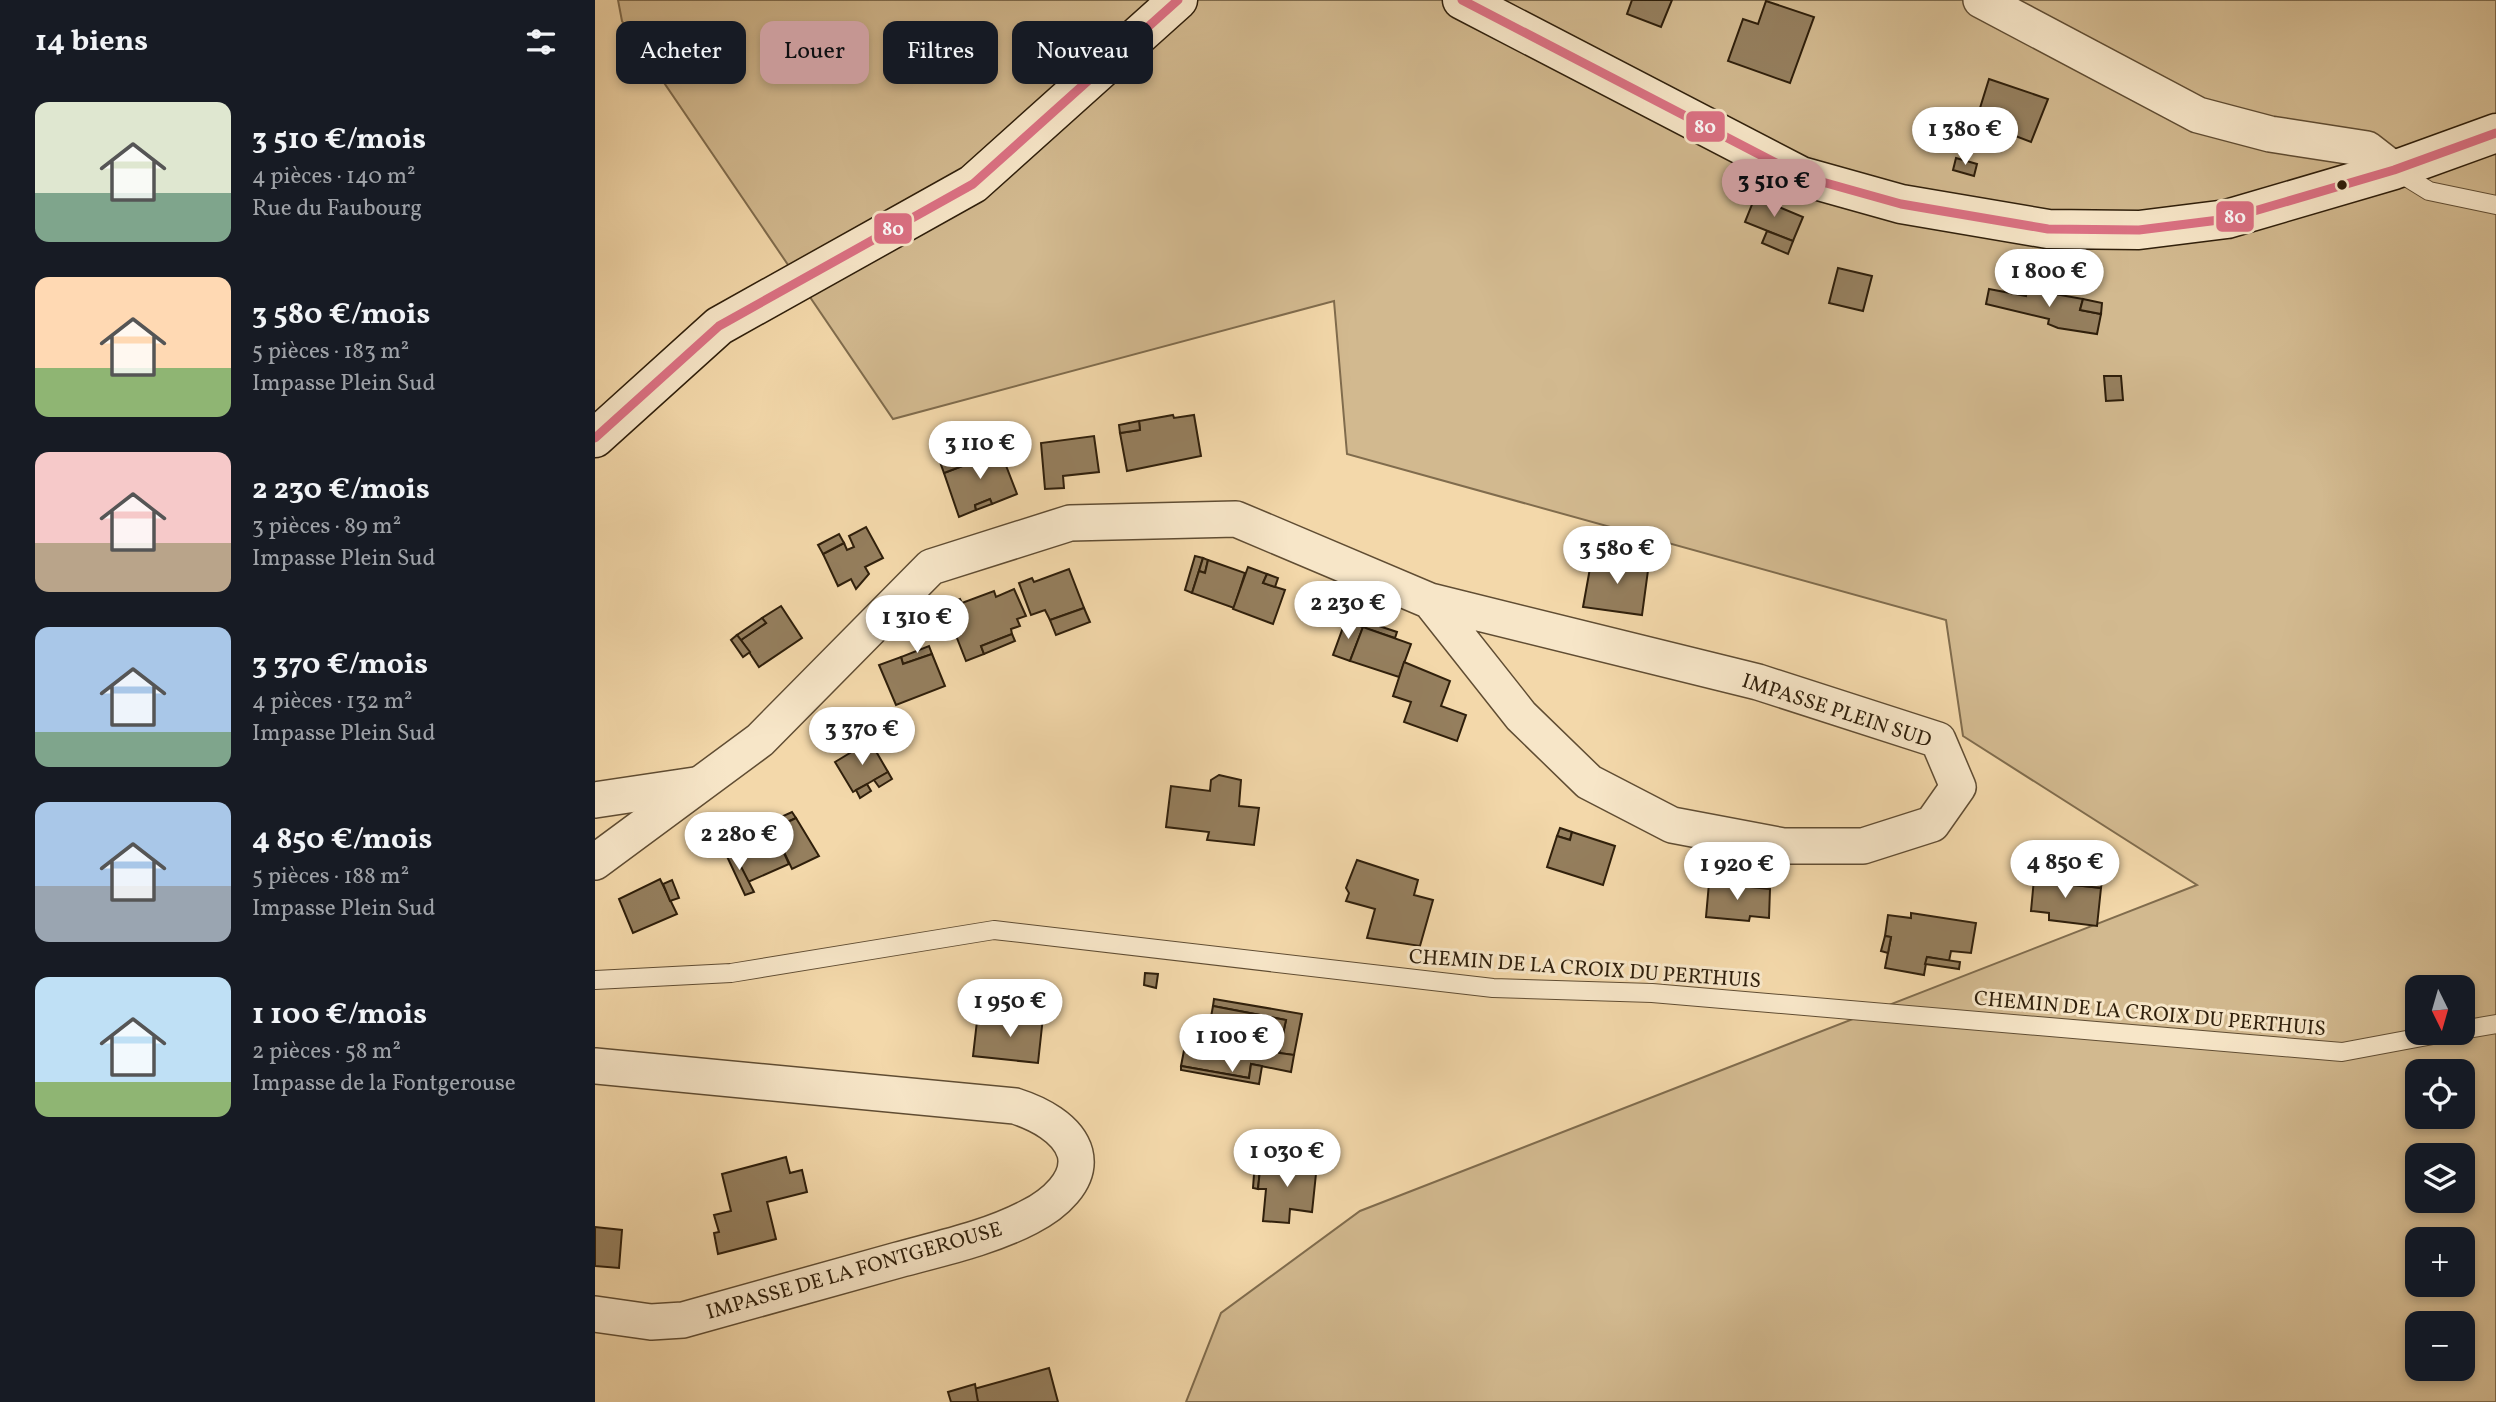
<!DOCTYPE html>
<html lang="fr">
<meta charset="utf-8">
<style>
body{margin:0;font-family:Vollkorn,serif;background:#20242c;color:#f1f3f6;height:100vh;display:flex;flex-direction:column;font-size:26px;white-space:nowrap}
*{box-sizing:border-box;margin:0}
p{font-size:23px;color:#9ea1a6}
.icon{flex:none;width:38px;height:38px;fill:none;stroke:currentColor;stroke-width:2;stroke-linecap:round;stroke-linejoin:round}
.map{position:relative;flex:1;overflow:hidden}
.details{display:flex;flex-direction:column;background:#171b24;width:595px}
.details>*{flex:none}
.hud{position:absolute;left:21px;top:21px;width:665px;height:63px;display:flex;gap:14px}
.needle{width:46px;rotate:175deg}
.tools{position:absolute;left:1810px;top:975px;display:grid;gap:14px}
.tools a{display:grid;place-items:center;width:70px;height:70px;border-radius:14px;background:#171b24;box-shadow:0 4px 10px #0003;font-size:35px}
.price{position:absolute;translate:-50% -60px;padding:0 16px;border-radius:24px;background:#fff;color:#222;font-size:23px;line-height:46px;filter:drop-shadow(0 2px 4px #0008)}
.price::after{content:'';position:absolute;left:50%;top:42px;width:21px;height:16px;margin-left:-10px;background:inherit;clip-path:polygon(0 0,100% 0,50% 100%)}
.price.selected{background:#c59692;color:#111}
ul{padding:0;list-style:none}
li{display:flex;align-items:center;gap:21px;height:175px;padding:0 35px}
li span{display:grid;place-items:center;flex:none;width:196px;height:140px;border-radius:14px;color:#555}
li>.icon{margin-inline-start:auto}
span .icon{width:84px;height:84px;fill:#fffc;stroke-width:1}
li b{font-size:30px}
h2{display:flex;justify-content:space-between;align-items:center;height:84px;padding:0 35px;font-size:30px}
.pill{padding:0 24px;border-radius:14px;background:#171b24;box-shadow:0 4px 10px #0003;font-size:24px;line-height:63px}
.pill.selected{background:#c59692;color:#111}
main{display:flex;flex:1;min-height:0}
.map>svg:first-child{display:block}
.green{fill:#d2b98f;stroke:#806c4d;stroke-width:2;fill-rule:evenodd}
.building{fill:#957f5e;stroke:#2f1f0b;stroke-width:2}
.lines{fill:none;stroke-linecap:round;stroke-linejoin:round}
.service-casing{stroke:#604d33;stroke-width:20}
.minor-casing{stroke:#604d33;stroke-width:38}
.secondary-casing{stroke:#2f1f0b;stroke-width:41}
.service{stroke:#f7e6c8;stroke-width:18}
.minor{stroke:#f7e6c8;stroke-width:35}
.secondary{stroke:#f7e6c8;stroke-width:38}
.bus-1-casing{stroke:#f7e6c8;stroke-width:14}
.bus-1{stroke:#dc7184;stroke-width:9}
.bus-dot{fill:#2f1f0b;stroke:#f7e6c8;stroke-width:2.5}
.labels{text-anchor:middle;stroke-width:6;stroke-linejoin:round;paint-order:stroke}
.street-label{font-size:21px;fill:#2f1f0b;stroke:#f7e6c8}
.line-badge{stroke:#f7e6c8;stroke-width:2.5}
.badge-label{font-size:19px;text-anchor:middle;font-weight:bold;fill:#fff}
</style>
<main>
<section class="details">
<h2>14 biens<svg class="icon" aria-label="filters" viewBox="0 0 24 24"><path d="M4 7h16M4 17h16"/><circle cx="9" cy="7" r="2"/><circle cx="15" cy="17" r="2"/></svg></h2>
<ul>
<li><span style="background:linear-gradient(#dfe7d0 65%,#7fa58c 0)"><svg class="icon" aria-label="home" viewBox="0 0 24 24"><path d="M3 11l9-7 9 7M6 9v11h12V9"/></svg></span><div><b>3 510 €/mois</b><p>4 pièces · 140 m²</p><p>Rue du Faubourg</p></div></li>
<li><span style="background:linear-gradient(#ffd9b3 65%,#8fb573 0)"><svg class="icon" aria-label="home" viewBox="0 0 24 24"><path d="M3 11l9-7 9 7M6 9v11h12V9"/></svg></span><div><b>3 580 €/mois</b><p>5 pièces · 183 m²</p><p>Impasse Plein Sud</p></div></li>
<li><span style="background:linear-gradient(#f6c9c9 65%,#b9a48a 0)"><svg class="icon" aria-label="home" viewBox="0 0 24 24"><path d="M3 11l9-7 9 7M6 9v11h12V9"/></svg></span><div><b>2 230 €/mois</b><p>3 pièces · 89 m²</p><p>Impasse Plein Sud</p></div></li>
<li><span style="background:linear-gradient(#a9c7e8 75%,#7fa58c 0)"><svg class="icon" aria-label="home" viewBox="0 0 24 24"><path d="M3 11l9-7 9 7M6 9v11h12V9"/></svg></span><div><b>3 370 €/mois</b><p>4 pièces · 132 m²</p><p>Impasse Plein Sud</p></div></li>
<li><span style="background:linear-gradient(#a9c7e8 60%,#9aa5b1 0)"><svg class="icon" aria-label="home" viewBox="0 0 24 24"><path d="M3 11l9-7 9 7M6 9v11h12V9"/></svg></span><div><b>4 850 €/mois</b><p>5 pièces · 188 m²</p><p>Impasse Plein Sud</p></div></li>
<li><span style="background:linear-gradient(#bfe0f5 75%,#8fb573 0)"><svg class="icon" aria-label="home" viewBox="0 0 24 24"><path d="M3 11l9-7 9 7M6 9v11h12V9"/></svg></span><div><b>1 100 €/mois</b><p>2 pièces · 58 m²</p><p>Impasse de la Fontgerouse</p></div></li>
</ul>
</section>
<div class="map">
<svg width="1901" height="1402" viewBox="0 0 1901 1402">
<rect width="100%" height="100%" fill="#f3d8aa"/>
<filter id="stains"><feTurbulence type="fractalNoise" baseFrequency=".00286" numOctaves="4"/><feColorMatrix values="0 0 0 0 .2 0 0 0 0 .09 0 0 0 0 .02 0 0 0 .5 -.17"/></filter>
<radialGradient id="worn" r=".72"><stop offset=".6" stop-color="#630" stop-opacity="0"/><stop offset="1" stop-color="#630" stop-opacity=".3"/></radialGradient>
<path class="green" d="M23,0H1901V1402H591L626,1313L765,1211L1602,885L1368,736L1351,620L752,454L739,301L298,419L27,21ZM1822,987H1867V1032H1822ZM1822,1071H1867V1116H1822ZM1822,1155H1867V1200H1822ZM1822,1239H1867V1284H1822ZM1822,1323H1867V1368H1822Z"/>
<g class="building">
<path d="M1037,0H1077L1066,27L1032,14Z"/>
<path d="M1171,1L1219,17L1195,83L1133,61L1148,19L1163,24Z"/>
<path d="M1394,79L1453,99L1436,142L1381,121Z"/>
<path d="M1361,158L1382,164L1379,176L1358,170Z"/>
<path d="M1160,197L1208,217L1198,241L1150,222Z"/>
<path d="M1172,231L1198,241L1193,254L1167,243Z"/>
<path d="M1243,268L1277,276L1268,311L1234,303Z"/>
<path d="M1394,289L1431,296L1432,289L1488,299L1485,310L1506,314L1502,334L1463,328L1453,324L1454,319L1391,304Z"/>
<path d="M1488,299L1507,303L1506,314L1485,310Z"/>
<path d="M1509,376H1526L1528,400L1511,401Z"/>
<path d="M578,415L579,418L599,415L606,456L532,471L525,433L545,430L544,421Z"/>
<path d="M544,421L545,430L525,433L524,425Z"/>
<path d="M499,436L504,472L468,476L469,488L450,489L446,443Z"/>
<path d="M403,445L422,494L397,504L395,499L380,505L381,510L364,517L349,473L381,461L379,454Z"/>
<path d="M377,450L381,461L349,473L345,462Z"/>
<path d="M395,499L397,504L381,510L380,505Z"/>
<path d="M271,527L288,558L270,567L274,574L261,589L256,579L243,586L228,554L249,543L252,550L259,547L254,536Z"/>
<path d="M244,534L249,543L228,554L223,545Z"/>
<path d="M600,556L608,558L597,593L590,590Z"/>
<path d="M997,557L1054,563L1047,615L988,607Z"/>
<path d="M608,558L613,560L610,573L604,571Z"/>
<path d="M613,560L650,573L639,608L597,593L604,571L610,573Z"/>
<path d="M653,567L672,574L668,583L690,590L678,624L638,609Z"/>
<path d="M474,569L489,608L455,620L450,610L436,615L424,583L437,578L439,582Z"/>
<path d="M672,574L683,578L680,587L668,583Z"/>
<path d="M419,589L431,616L422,619L425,626L416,629L417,634L386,646L389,654L371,661L349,605L365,599L367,603L399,591L401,597Z"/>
<path d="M186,606L207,638L164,667L146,640L171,623L167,618Z"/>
<path d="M489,608L495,622L461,635L455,620Z"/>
<path d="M167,618L171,623L146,640L142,635Z"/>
<path d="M763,619L802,632L800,638L760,625Z"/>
<path d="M750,622L768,627L755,661L738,655Z"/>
<path d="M768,627L816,644L804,677L755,661Z"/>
<path d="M417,634L420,641L389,654L386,646Z"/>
<path d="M142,635L155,652L148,657L136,640Z"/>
<path d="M334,646L337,654L308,664L306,657Z"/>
<path d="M337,654L350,686L301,705L284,665L306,657L308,664Z"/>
<path d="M809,662L855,681L846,706L871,715L862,741L809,722L816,702L798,696Z"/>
<path d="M275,741L293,772L258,792L240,762Z"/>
<path d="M293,772L297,779L284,787L279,780Z"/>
<path d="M624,775L646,780L644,806L664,808L659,845L612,840L614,832L571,827L576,786L615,791L616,780Z"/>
<path d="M272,784L276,791L265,798L261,790Z"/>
<path d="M197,812L201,818L129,850L127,844Z"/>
<path d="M201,818L224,856L197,869L178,829Z"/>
<path d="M965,828L977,832L975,840L962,836Z"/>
<path d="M178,829L194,864L153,882L136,847Z"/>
<path d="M977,832L1020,846L1008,885L952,867L962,836L975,840Z"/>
<path d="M136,847L159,892L150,895L129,850Z"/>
<path d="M762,860L823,880L819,895L838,900L825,946L772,938L780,909L751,901L754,893L751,888Z"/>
<path d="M1440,868L1462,870L1461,883L1506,888L1502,926L1454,920V913L1436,911Z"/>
<path d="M1462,874L1507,880L1506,888L1461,883Z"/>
<path d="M65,879L82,914L38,933L24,899Z"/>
<path d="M77,880L84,898L75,901L68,884Z"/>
<path d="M1114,883L1175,889L1174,918L1155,916L1154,921L1111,917Z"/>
<path d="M1316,913L1381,923L1376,953L1356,951L1354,961L1332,957L1329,975L1290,968L1296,937L1290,936L1293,915L1316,918Z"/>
<path d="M1290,936L1296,937L1293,953L1286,951Z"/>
<path d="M1332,957L1365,962L1364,969L1330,964Z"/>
<path d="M550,973L563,974L561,988L549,985Z"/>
<path d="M619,999L707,1014L699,1055L684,1053L691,1020L618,1006Z"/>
<path d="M618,1006L691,1020L684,1053L699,1055L696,1072L656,1064L654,1078L586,1066L592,1035L612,1039Z"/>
<path d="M419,1015L448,1017L443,1063L378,1056L382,1021L418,1024Z"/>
<path d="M656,1064L667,1066L664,1084L586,1070V1066L654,1078Z"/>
<path d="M661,1147L723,1152L722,1164L666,1160L663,1189L658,1188Z"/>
<path d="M191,1157L195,1173L207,1170L212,1192L172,1202L181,1239L123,1254L119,1233L124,1232L119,1215L136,1211L127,1174Z"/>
<path d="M666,1160L722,1164L717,1212L695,1209L694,1223L668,1221L671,1189H663Z"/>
<path d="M0,1227L27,1230L24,1268L0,1266Z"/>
<path d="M454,1368L463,1402H383L379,1389Z"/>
<path d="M380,1384L383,1402H356L353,1392Z"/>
</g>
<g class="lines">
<g class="service-casing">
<g id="service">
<path d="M1800,170L1834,191L1901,205"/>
<path d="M0,980L136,973L399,930L898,988L1057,993L1747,1052L1854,1032"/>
<path d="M1867,1030L1901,1024"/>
</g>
</g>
<g class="minor-casing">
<g id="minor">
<path d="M1386,0L1603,115L1675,134L1772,149L1799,170"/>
<path d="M0,800L100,785"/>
<path d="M0,862L165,740L336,567L475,523L641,519L835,601L1163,682L1343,740L1363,787L1337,824L1268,846H1188L1077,825L994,782L926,716L835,601"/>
<path d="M0,1066L420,1106C442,1113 473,1128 480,1153C487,1181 458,1205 434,1217C394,1238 347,1248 303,1260C232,1280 160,1300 88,1320L56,1322L0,1314"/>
</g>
</g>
<g class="secondary-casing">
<g id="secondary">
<path d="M867,0L1206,176L1306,204L1453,229L1544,230L1632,219L1799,170L1901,133"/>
<path d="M0,438L124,326L378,184L583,0"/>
</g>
</g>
<use href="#service" class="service"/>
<use href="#minor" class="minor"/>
<use href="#secondary" class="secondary"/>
<g class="bus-1-casing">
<g id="bus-1">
<path d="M867,0L1206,176L1306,204L1453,229L1544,230L1632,219L1799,170L1901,133"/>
<path d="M0,438L124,326L378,184L583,0"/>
</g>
</g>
<use href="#bus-1" class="bus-1"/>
</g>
<circle class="bus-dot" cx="1747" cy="185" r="6"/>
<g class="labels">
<g class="street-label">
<text transform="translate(1242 710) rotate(18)" y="7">IMPASSE PLEIN SUD</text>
<text transform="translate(990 968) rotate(4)" y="7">CHEMIN DE LA CROIX DU PERTHUIS</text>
<text transform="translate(1555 1013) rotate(5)" y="7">CHEMIN DE LA CROIX DU PERTHUIS</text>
<text transform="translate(259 1270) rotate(-16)" y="7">IMPASSE DE LA FONTGEROUSE</text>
</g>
</g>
<g class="line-badge">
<rect x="1090" y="110" width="41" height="33" rx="7" fill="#dc7184"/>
<rect x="1620" y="200" width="40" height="33" rx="7" fill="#dc7184"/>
<rect x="278" y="212" width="40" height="33" rx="7" fill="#dc7184"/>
</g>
<g class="badge-label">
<text x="1110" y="133">80</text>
<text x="1640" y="223">80</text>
<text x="298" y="235">80</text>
</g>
<rect width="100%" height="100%" filter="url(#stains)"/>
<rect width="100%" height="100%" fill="url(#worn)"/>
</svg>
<div class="tools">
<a><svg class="needle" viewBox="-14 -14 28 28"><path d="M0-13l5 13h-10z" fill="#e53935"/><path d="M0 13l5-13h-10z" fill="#9ea1a6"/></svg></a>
<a><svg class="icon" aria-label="locate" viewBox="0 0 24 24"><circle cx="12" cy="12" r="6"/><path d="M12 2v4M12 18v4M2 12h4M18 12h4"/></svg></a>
<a><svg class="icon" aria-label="layers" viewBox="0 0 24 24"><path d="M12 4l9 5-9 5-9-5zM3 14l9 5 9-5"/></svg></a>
<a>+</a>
<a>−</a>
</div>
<b class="price" style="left:1370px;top:167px">1 380 €</b>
<b class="price selected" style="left:1179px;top:219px">3 510 €</b>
<b class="price" style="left:1454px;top:309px">1 800 €</b>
<b class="price" style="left:385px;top:481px">3 110 €</b>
<b class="price" style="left:1022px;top:586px">3 580 €</b>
<b class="price" style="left:753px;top:641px">2 230 €</b>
<b class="price" style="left:322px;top:655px">1 310 €</b>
<b class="price" style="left:267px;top:767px">3 370 €</b>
<b class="price" style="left:144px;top:872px">2 280 €</b>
<b class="price" style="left:1470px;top:900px">4 850 €</b>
<b class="price" style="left:1142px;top:902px">1 920 €</b>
<b class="price" style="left:415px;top:1039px">1 950 €</b>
<b class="price" style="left:637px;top:1074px">1 100 €</b>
<b class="price" style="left:692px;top:1189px">1 030 €</b>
<div class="hud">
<a class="pill">Acheter</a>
<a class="pill selected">Louer</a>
<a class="pill">Filtres</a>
<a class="pill">Nouveau</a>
</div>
</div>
</main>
